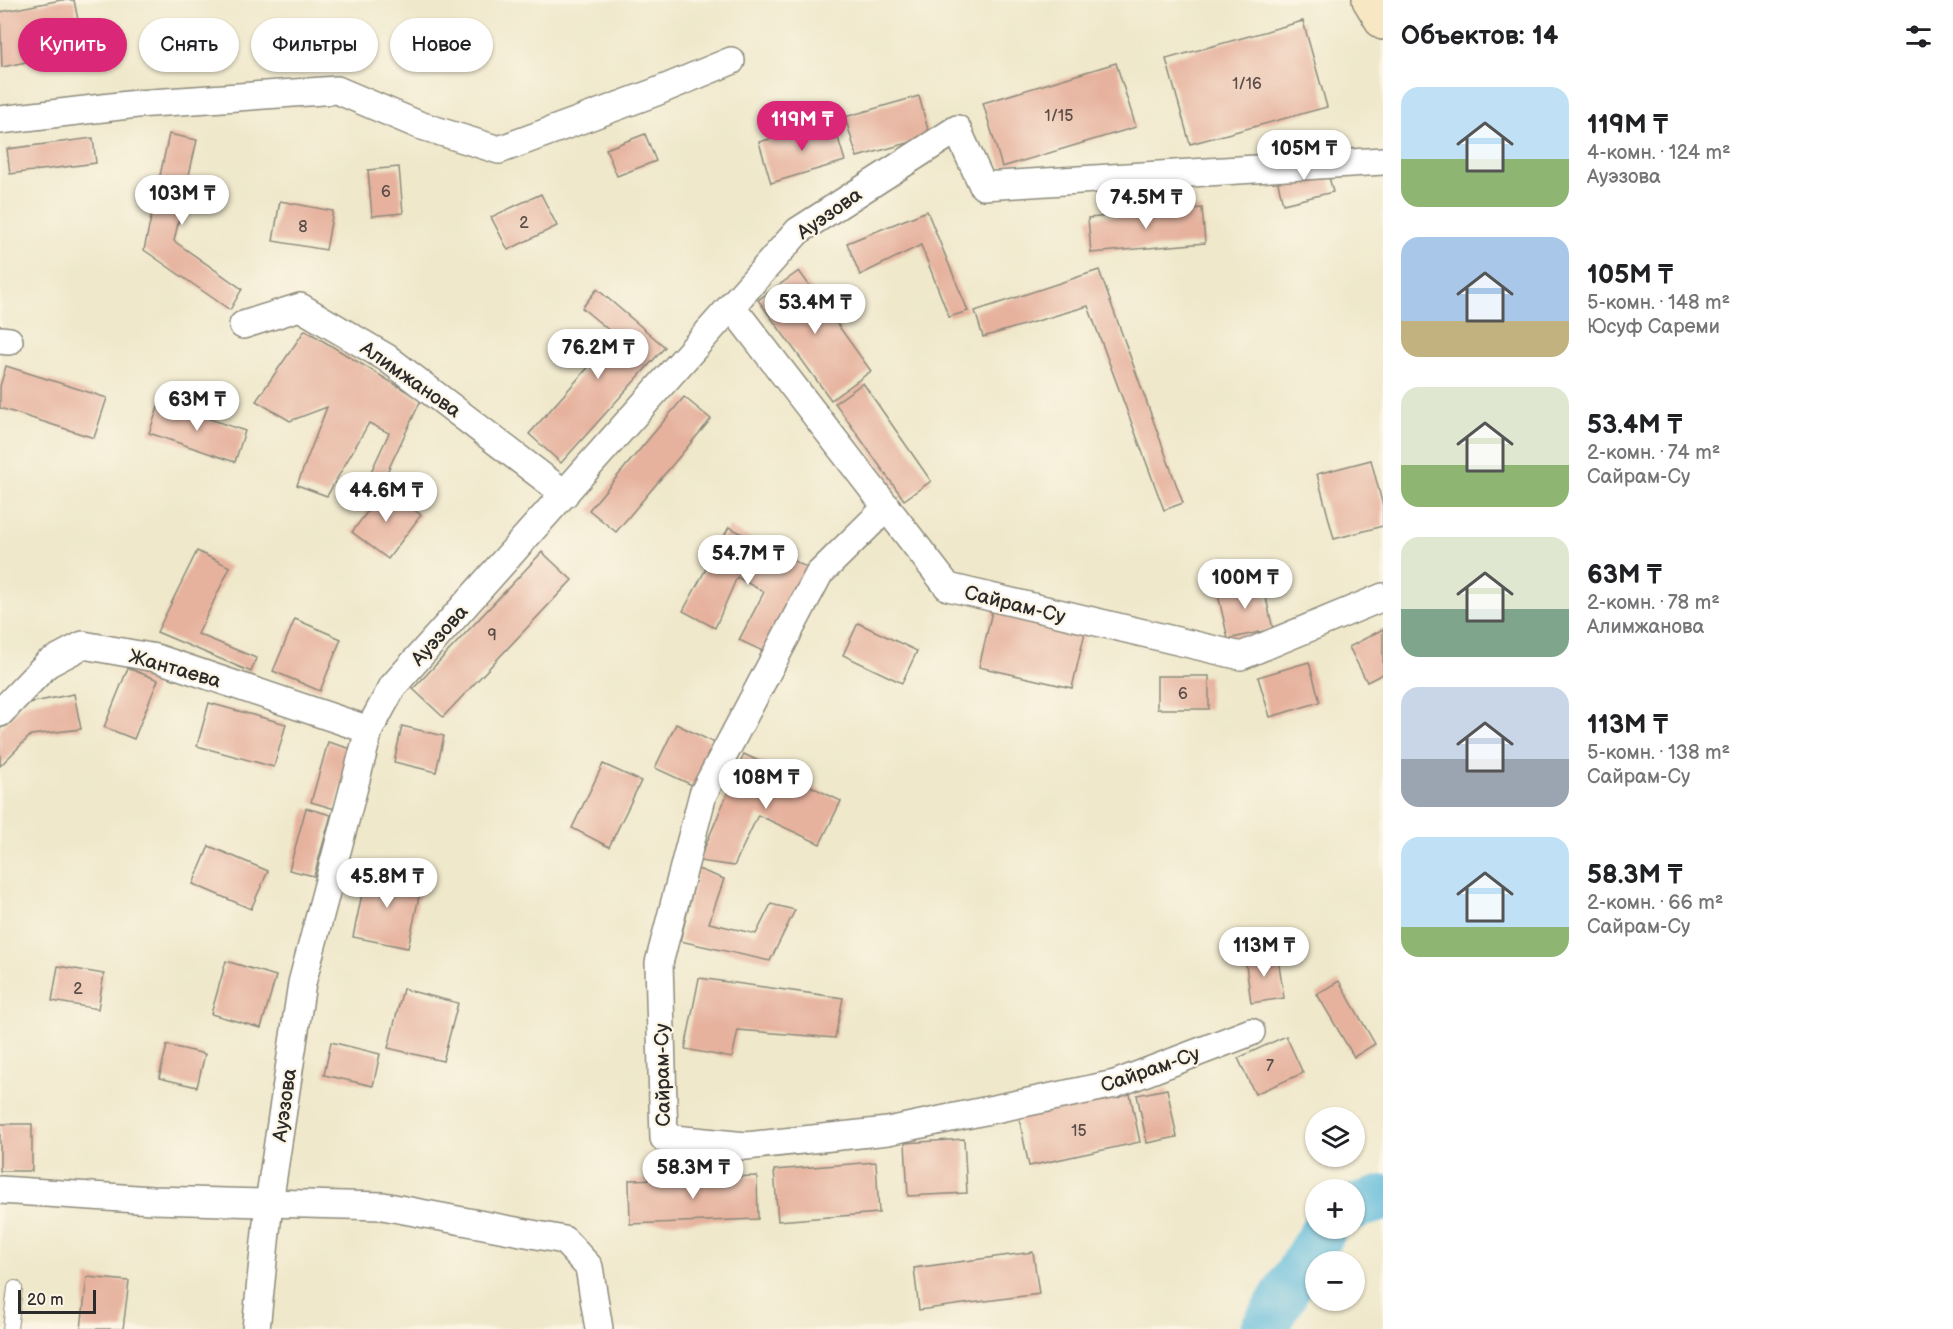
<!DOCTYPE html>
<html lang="ru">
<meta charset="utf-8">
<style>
body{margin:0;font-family:"Balsamiq Sans",sans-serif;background:#f6f6f6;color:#202124;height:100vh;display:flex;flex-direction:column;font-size:22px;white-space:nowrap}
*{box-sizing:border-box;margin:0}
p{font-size:20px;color:#757577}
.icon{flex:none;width:33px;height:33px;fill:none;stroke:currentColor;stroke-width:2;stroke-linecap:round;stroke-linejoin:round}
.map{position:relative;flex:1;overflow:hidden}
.details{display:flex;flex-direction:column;background:#fff;width:570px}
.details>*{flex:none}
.hud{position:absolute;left:18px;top:18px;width:570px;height:54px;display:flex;gap:12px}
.buttons{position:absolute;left:1305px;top:1107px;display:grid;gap:12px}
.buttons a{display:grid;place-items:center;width:60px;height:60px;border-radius:50%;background:#fff;box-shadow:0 2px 4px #0004;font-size:30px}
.scale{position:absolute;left:18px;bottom:15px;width:78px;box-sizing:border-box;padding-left:6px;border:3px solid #2b2b2b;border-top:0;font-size:16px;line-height:21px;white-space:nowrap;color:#2b2b2b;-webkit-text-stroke:4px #fcf5e5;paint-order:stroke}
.price{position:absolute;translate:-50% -51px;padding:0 14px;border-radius:21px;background:#fff;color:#222;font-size:20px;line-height:39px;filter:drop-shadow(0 2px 3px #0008)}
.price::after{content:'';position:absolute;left:50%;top:36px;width:18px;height:14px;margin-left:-9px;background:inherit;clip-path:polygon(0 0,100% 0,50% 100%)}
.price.active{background:#db2777;color:#fff}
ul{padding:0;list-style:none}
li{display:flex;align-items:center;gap:18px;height:150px;padding:0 18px}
li span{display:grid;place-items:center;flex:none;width:168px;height:120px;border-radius:18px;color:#555}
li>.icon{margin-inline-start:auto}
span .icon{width:72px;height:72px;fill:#fffc;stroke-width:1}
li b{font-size:26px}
h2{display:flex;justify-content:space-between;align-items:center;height:72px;padding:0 18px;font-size:26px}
.pill{padding:0 21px;border-radius:27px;background:#fff;box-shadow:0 2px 4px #0004;font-size:21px;line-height:54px}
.pill.active{background:#db2777;color:#fff}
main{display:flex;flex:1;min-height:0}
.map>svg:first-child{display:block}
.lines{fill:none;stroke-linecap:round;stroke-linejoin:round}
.river{stroke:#5dbadb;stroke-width:46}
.building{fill:#e6b29e}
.lane-casing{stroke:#8d8a7b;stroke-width:16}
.street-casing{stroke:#8d8a7b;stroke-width:30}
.secondary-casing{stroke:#8d8a7b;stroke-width:36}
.lane{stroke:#fff;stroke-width:14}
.street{stroke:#fff;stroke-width:27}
.secondary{stroke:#f7e8c3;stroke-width:33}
.labels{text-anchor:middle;stroke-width:4.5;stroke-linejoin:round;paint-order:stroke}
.number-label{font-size:16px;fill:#5a4d48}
.street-label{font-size:20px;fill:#2b2b2b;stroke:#fcf5e5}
</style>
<main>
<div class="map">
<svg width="1383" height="1329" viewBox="0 0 1383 1329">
<rect width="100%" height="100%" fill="#fcf5e5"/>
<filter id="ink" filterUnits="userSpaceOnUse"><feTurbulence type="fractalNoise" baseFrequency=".0167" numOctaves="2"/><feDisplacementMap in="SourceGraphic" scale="12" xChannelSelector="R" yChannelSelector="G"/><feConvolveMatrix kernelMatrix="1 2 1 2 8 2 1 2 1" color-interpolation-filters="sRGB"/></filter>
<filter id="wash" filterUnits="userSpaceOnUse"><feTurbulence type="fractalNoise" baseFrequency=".008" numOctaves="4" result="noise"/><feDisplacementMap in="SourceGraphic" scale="24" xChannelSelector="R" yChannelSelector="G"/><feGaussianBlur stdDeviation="1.35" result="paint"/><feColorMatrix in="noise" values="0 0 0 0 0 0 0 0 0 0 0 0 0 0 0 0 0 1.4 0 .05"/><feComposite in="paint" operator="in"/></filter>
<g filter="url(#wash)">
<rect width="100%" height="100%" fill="#efe8cb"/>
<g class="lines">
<g class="river">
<path d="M1354,1207L1383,1198"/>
<path d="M1263,1329L1325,1228"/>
</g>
</g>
<g id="blocks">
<g class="building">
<path d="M61,0H74L84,50L2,67L0,12Z"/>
<path d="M1303,21L1327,107L1190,144L1166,59Z"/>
<path d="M1116,63L1136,127L1002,167L983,103Z"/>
<path d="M919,96L930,137L857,157L845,117Z"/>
<path d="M833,121L845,161L771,183L759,142Z"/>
<path d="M169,134L197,140L174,241L242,289L230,310L144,250Z"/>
<path d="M645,134L656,161L617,176L606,149Z"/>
<path d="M93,138L96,163L10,174L7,149Z"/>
<path d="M1324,158L1333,192L1283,204L1275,170Z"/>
<path d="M399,167L403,213L372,216L368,170Z"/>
<path d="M541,194L557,226L508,250L491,217Z"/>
<path d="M280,201L333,211L326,250L273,241Z"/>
<path d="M1202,208L1205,243L1091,253L1088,218Z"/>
<path d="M927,211L968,311L949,317L921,245L860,275L847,243Z"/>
<path d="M1099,270L1183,503L1164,510L1088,306L983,337L975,311Z"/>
<path d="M799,271L871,371L831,400L758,300Z"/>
<path d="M597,289L665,347L561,463L529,434L616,336L582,308Z"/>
<path d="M305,330L421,400L381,485L369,476L389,433L369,423L327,496L297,485L327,407L290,421L256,401Z"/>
<path d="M6,366L107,398L94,438L0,408V386Z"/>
<path d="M863,383L931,481L904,500L835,403Z"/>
<path d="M684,397L711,419L616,532L589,510Z"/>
<path d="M160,402L245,431L235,462L149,433Z"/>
<path d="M1371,460L1383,506V526L1334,539L1317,474Z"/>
<path d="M385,488L421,515L388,559L352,532Z"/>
<path d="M729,527L808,568L767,653L739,640L764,592L737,577L715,628L683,611Z"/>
<path d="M197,551L230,567L198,634L256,658L251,672L157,632Z"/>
<path d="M542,552L572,580L443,717L413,689Z"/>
<path d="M1262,580L1273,629L1228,639L1217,590Z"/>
<path d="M993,607L1086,628L1072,688L979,667Z"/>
<path d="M295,619L341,639L320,691L273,671Z"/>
<path d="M858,623L917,651L902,683L843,655Z"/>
<path d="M1383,629V674L1367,682L1349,647Z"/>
<path d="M1309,662L1320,702L1270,717L1258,677Z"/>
<path d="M128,668L158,680L134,739L104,727Z"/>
<rect x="1157" y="676" width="52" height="33"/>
<path d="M74,694L81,729L31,735L0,766V729L24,704Z"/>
<path d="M209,703L286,724L274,767L197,746Z"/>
<path d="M676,724L715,743L694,786L655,768Z"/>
<path d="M402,726L444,736L436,772L394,762Z"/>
<path d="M328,742L352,749L335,809L311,802Z"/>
<path d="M744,754L841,801L820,844L758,815L734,866L699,861Z"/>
<path d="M603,764L641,781L609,847L572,828Z"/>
<path d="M306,808L331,815L314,876L289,870Z"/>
<path d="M209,846L268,871L251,909L193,884Z"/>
<path d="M698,869L724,879L709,923L756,934L771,904L795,910L770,961L680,941Z"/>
<path d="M367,870L422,882L408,948L353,937Z"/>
<path d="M1277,952L1284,998L1251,1003L1245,957Z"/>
<path d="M226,961L276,976L261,1028L211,1014Z"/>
<path d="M58,966L104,974L98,1009L52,1001Z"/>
<path d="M699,978L843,998L835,1038L738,1030L732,1058L685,1049Z"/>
<path d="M1339,981L1375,1044L1354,1057L1317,994Z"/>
<path d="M403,989L458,1003L443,1061L388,1048Z"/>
<path d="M1286,1036L1303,1073L1255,1094L1238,1058Z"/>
<path d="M331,1042L380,1054L373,1086L324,1075Z"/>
<path d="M167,1045L205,1054L197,1087L159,1078Z"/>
<path d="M1167,1089L1177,1137L1147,1143L1137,1095Z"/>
<path d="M1130,1094L1140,1142L1029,1166L1019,1118Z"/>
<rect x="0" y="1124" width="32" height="47"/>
<path d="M964,1139L967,1193L908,1196L905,1143Z"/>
<path d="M876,1162L879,1213L778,1221L774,1170Z"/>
<path d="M757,1176L758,1219L630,1224L629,1180Z"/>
<path d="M1033,1252L1039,1294L919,1310L914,1268Z"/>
<path d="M87,1277L129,1281L123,1329H81Z"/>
</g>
</g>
</g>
<g filter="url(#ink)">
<use href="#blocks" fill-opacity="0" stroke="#8d8a7b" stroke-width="1.5"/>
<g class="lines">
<g class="lane-casing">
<path id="lane" d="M10,1329L15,1288"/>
</g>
<g class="street-casing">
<g id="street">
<path d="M0,120L137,104L337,90L419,125L499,150L656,92L731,61"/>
<path d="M732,307L948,587L1241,656L1383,597"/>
<path d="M243,325L300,307L387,358L565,494"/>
<path d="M0,340L9,341"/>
<path d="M887,507L819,574L703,794L659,963L664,1138L746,1146L888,1131L1115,1084L1251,1032"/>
<path d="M0,713L47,664L83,645L156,658L369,730"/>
<path d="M0,1190L152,1200L383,1206L564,1240L589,1267L599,1329"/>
<path d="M256,1329L269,1203L302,983L369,730L393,686L798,231L957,129L983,186L1383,161"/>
</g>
</g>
<g class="secondary-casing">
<path id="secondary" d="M1369,0L1383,23"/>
</g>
<use href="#lane" class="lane"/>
<use href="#street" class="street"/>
<use href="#secondary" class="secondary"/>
</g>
</g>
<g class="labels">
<g class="number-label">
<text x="1247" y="89">1/16</text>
<text x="1059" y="121">1/15</text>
<text x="386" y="197">6</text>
<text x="524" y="228">2</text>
<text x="303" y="232">8</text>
<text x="492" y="640">9</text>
<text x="1183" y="699">6</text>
<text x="78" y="994">2</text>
<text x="1270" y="1071">7</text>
<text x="1079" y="1136">15</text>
</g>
<g class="street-label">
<text transform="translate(829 213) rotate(-35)" y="7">Ауэзова</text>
<text transform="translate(411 379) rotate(35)" y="7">Алимжанова</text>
<text transform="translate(1015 604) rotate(14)" y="7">Сайрам-Су</text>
<text transform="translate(439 635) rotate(-48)" y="7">Ауэзова</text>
<text transform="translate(175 668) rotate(16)" y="7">Жантаева</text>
<text transform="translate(1150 1069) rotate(-19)" y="7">Сайрам-Су</text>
<text transform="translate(662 1075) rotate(-91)" y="7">Сайрам-Су</text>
<text transform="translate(284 1105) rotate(-82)" y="7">Ауэзова</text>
</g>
</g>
</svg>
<div class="buttons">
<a><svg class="icon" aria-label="layers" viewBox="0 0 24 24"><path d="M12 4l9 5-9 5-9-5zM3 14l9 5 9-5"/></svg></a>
<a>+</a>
<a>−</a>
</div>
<div class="scale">20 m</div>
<b class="price active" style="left:802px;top:152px">119M ₸</b>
<b class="price" style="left:1304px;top:181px">105M ₸</b>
<b class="price" style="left:182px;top:226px">103M ₸</b>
<b class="price" style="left:1146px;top:230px">74.5M ₸</b>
<b class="price" style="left:815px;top:335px">53.4M ₸</b>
<b class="price" style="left:598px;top:380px">76.2M ₸</b>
<b class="price" style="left:197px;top:432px">63M ₸</b>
<b class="price" style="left:386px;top:523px">44.6M ₸</b>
<b class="price" style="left:748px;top:586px">54.7M ₸</b>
<b class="price" style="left:1245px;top:610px">100M ₸</b>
<b class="price" style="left:766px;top:810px">108M ₸</b>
<b class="price" style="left:387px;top:909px">45.8M ₸</b>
<b class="price" style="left:1264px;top:978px">113M ₸</b>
<b class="price" style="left:693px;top:1200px">58.3M ₸</b>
<div class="hud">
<a class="pill active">Купить</a>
<a class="pill">Снять</a>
<a class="pill">Фильтры</a>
<a class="pill">Новое</a>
</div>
</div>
<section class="details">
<h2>Объектов: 14<svg class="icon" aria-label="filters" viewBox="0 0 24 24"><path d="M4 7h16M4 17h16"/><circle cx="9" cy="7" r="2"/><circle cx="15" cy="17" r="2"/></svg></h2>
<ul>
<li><span style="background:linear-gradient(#bfe0f5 60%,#8fb573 0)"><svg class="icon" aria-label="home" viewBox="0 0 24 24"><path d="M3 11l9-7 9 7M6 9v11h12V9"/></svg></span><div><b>119M ₸</b><p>4-комн. · 124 m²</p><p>Ауэзова</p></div></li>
<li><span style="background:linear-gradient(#a9c7e8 70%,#c2b280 0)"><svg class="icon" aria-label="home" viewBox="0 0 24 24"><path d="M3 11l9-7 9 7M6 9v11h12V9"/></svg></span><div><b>105M ₸</b><p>5-комн. · 148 m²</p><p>Юсуф Сареми</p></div></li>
<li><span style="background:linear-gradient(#dfe7d0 65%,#8fb573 0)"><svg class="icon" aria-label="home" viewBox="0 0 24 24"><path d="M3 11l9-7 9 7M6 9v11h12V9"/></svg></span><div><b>53.4M ₸</b><p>2-комн. · 74 m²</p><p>Сайрам-Су</p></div></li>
<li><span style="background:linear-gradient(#dfe7d0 60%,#7fa58c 0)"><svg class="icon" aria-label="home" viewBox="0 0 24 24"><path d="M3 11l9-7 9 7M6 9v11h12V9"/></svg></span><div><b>63M ₸</b><p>2-комн. · 78 m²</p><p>Алимжанова</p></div></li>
<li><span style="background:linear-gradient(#c9d6e8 60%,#9aa5b1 0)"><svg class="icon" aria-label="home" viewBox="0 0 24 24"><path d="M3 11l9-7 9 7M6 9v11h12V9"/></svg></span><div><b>113M ₸</b><p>5-комн. · 138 m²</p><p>Сайрам-Су</p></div></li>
<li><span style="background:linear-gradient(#bfe0f5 75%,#8fb573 0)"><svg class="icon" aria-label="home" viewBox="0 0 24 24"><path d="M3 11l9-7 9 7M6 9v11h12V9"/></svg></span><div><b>58.3M ₸</b><p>2-комн. · 66 m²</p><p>Сайрам-Су</p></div></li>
</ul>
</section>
</main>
